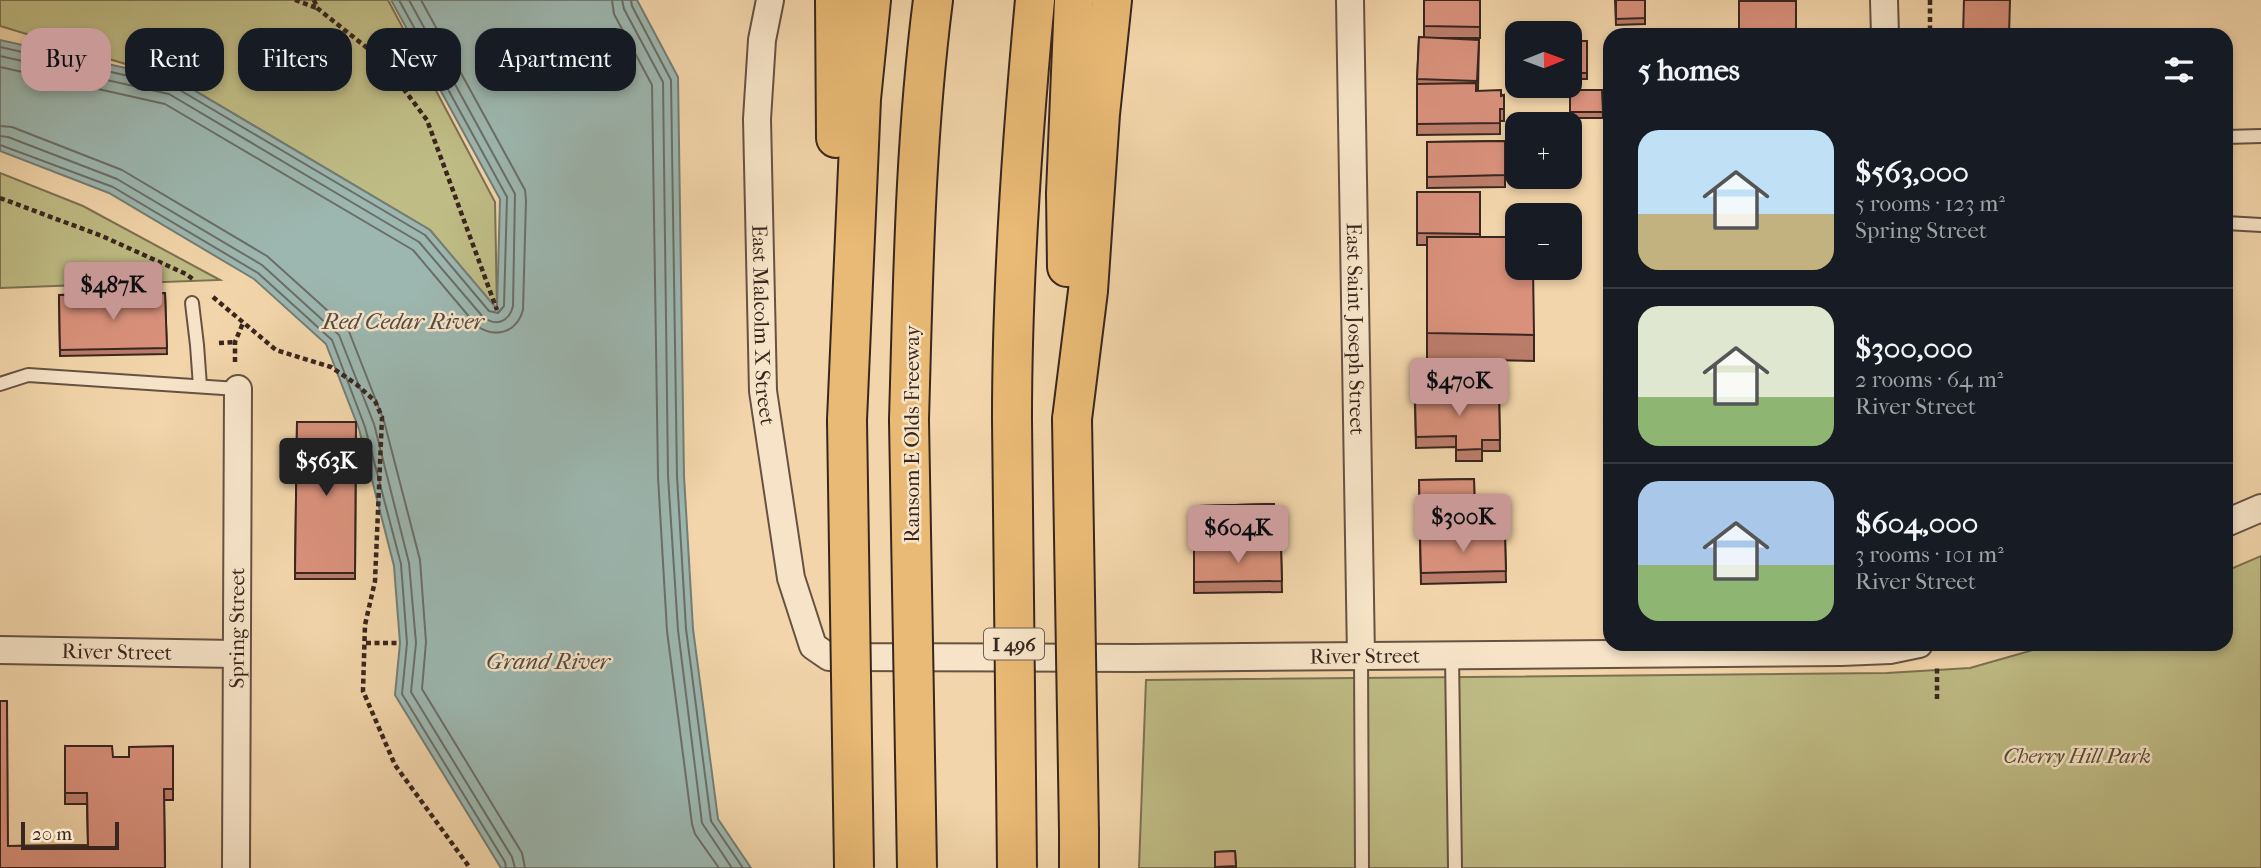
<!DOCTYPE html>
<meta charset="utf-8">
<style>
body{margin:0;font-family:"IM FELL French Canon",serif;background:#20242c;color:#f1f3f6;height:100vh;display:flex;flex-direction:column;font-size:26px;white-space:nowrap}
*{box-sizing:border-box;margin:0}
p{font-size:23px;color:#9ea1a6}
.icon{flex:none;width:38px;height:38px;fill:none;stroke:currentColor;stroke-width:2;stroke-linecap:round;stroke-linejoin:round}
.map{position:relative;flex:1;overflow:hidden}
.drawer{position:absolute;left:1603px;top:28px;width:630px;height:623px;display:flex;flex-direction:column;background:#171b24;border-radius:21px;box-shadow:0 4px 10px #0003}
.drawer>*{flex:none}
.guide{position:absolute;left:21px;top:28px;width:665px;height:63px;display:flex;gap:14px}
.needle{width:46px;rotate:89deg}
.buttons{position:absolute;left:1505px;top:21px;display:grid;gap:14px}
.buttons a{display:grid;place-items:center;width:77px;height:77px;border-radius:14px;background:#171b24;box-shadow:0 4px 10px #0003;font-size:35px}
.scale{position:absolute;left:21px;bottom:18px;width:98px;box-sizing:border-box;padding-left:7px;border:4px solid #39261f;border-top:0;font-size:19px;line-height:24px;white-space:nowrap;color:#39261f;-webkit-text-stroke:5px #f7e4c8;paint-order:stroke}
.price{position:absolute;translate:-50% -60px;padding:0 16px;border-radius:7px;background:#c59692;color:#111;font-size:23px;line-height:46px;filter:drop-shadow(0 2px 4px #0008)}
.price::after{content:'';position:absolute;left:50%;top:42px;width:21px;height:16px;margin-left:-10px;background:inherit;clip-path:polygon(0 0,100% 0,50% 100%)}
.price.active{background:#222;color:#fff}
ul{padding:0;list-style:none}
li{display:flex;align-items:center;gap:21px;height:175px;padding:0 35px}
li+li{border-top:2px solid #363941}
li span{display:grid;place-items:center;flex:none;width:196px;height:140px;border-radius:21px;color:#555}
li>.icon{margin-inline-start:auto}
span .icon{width:84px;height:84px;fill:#fffc;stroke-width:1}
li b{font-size:30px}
h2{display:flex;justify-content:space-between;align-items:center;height:84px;padding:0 35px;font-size:30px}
.tag{padding:0 24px;border-radius:21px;background:#171b24;box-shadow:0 4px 10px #0003;font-size:24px;line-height:63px}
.tag.active{background:#c59692;color:#111}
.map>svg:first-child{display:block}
.green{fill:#bfbc85;stroke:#7c7152;stroke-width:2}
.water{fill:#9cb7b0;stroke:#747d76;stroke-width:2}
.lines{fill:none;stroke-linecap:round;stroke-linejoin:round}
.shore{stroke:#6a6e68;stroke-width:2}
.lane-casing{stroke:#675242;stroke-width:16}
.street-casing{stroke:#675242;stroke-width:30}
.highway-casing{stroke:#39261f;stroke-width:42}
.path{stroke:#39261f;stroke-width:4.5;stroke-dasharray:5 3.5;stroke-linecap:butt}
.lane{stroke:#f7e4c8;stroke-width:12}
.street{stroke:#f7e4c8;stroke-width:26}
.highway{stroke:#e9ba75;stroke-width:38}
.highway-bridge-casing{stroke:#39261f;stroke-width:42;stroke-linecap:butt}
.highway-bridge{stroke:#e9ba75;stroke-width:38}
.wall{fill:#bb7d6b;stroke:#39261f;stroke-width:2}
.building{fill:#d9917c;stroke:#39261f;stroke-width:2}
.labels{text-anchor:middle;stroke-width:5;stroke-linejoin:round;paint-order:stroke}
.shield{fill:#f7e4c8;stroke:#725f52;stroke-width:2}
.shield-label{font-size:19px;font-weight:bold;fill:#39261f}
.street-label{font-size:21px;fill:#39261f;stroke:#f7e4c8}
.park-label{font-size:21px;font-style:italic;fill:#5a4c38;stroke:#f7e4c8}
.water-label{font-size:23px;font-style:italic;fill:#524a43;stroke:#f7e4c8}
</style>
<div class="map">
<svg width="2261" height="868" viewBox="0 0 2261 868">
<rect width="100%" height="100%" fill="#f2d5aa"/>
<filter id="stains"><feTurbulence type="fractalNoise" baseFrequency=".00286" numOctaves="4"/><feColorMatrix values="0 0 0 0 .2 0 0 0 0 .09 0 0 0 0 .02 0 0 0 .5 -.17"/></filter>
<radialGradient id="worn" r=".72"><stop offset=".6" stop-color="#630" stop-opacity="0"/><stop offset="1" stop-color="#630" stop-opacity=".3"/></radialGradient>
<g class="green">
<path d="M0,0H388L495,202L497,310L430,230L175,79L0,26Z"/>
<path d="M0,173L83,206L220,280L0,288Z"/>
<path d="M2261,556V868H1139L1146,680L1887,673L1970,668L2054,644H2226V571Z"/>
</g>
<path class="water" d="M391,0H637L678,77L684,476L693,629L718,819L751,868H501L395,695L400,643L394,566L359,429L326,344L254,279L109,193L0,151V40L175,79L430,230L497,309L500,199Z"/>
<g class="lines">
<g class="shore">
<path d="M612,0L614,14L652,85L658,477L667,631L692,824L695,834L719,868"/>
<path d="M622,0L624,9L663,82L668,476L678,630L702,823L732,868"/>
<path d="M631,0L632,6L671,80L677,476L686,629L711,821L743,868"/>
<path d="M0,47L173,86L425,235L489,311L498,313L504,306L507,197L399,0"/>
<path d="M0,56L169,94L419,242L483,317C496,327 509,322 513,306L515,194L409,0"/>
<path d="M0,67L165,104L413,250L477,326C496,339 517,332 523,310L526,200L525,190L421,0"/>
<path d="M0,126L12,127L122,170L267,256L348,329L384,421L420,560L426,642L422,689L522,853L525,868"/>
<path d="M0,136L8,137L117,179L262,265L339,335L374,424L409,563L416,643L411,692L512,857L515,868"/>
<path d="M0,145L113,187L258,273L332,340L365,427L401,564L407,643L402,694L505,862L506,868"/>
</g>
<g class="lane-casing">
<g id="lane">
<path d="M2226,137L2261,136"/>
<path d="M2226,223L2261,225"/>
<path d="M192,303L197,345L200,386"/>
<path d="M0,384L28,375L238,389"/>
<path d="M1452,656L1455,868"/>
<path d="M1361,657L1362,868"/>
</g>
</g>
<g class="street-casing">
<g id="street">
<path id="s1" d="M770,0L762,40L757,119L763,391L791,578L813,646L829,657L1135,658L1841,652L1890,650L1919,644"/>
<path id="s2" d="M1350,0L1361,657"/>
<path d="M1884,0L1885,35"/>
<path d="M2226,523L2261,508"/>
<path id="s3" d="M0,650L235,654"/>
<path id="s4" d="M236,868L238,389"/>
</g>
</g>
<g class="highway-casing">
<g id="highway">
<path d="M835,0L836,138"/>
<path d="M1067,267L1066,193L1074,0"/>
<path d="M1012,419C1012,279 1022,139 1035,0"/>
<path d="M1072,419L1088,291L1100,114L1112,0"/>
<path d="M847,420L861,99L871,0"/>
<path d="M909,420C913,280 915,140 933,0"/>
<path d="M1079,831V868"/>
</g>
</g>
<g class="path">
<path d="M295,0L317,8"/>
<path d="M314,0L317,8L381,59L427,120L497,310"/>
<path d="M1930,0V35"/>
<path d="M0,198L102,236L186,274L194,280"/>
<path d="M213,297L276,350L331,367L356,384L375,401L382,417L375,581L365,625L363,691L395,765L470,868"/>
<path d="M219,343L235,342"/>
<path d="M235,362V342L243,323"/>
<path d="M366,643H400"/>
<path d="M1937,699V666"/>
</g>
<use href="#lane" class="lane"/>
<use href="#street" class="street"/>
<use href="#highway" class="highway"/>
<g class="highway-bridge-casing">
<g id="highway-bridge">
<path d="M1012,419L1017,868"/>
<path d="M1072,419L1079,831"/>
<path d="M847,420L854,868"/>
<path d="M909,420L917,868"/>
</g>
</g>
<use href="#highway-bridge" class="highway-bridge"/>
</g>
<g class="wall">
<path d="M1424,0H1480V38H1424L1479,40L1478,91L1504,95V121H1500V134L1417,135V84L1419,37L1424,38Z"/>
<path d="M1615,0H1645V24L1616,25Z"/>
<rect x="1739" y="1" width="57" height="34"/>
<rect x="1570" y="41" width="17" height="38"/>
<path d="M1570,90H1602L1603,118H1570Z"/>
<path d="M1505,141V187L1427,188V142Z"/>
<path d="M1417,192H1480V237L1534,335V361L1427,359V245H1417Z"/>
<path d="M165,293L167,354L60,356L59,295Z"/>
<path d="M1499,396L1500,451H1482V461H1456V447L1416,448L1415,400H1436L1464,397Z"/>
<path d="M297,422H356L355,579H295Z"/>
<path d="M1474,479L1475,529L1420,530L1419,480Z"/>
<path d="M1274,504L1275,547H1281L1282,592L1194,593V548H1200L1199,506Z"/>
<path d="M1505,536L1506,582L1421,584L1420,537Z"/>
<path d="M65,746L113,757H129L173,746V800H164L165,868L8,846L88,845L87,804H65Z"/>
<path d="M1235,851L1236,868H1215V852Z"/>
</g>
<g class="building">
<path d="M1424,0H1480V27L1424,26Z"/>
<path d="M1616,0H1645V18L1616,19Z"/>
<path d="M1964,0H2010L2009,35H1963Z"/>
<rect x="1739" y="1" width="57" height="30"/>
<path d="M1419,37L1479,40L1477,81L1417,79Z"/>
<rect x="1570" y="41" width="17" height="32"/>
<path d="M1476,83V91L1501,90V96L1504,95V109H1500V123L1417,124V84Z"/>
<path d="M1570,90H1602L1603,112H1570Z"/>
<path d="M1505,141V175L1427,177V142Z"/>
<path d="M1417,192H1480V234L1417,233Z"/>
<path d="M1427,237H1517V268H1533L1534,335L1427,333Z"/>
<path d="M165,293L167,348L60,350L59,295Z"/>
<path d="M1436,390H1464V397L1499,396L1500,440H1482V449L1456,450V436L1416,437L1415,400H1436Z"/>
<path d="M297,422H356L355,573H295Z"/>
<path d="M1474,479L1475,517L1420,518L1419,480Z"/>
<path d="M1274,504L1275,536L1200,538L1199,506Z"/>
<path d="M1505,536L1506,571L1421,573L1420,537Z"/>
<path d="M1281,547L1282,581L1194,582V548Z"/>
<path d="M0,701H7L8,846L88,845L87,793H65V746H112L113,757H129V747L173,746V789H164L165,868H0Z"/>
<path d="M1235,851L1236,866L1215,867V852Z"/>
</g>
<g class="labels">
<rect class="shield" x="984" y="628.5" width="60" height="31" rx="5"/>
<g class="shield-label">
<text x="1014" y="651">I 496</text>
</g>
<g class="street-label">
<text dy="7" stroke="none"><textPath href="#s1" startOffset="326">East Malcolm X Street</textPath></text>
<text dy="7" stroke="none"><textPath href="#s2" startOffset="329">East Saint Joseph Street</textPath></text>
<text transform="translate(912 434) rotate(-90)" y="7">Ransom E Olds Freeway</text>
<text dy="7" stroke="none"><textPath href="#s4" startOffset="240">Spring Street</textPath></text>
<text dy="7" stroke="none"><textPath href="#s3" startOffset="117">River Street</textPath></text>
<text dy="7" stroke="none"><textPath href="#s1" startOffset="1208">River Street</textPath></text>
</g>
<g class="park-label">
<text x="2077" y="763">Cherry Hill Park</text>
</g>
<g class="water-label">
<text x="403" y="329">Red Cedar River</text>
<text x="548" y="669">Grand River</text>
</g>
</g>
<rect width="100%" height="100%" filter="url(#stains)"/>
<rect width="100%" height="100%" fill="url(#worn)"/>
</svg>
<div class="buttons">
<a><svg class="needle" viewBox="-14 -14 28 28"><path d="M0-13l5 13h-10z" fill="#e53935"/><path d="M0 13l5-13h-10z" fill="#9ea1a6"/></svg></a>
<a>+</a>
<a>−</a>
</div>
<div class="scale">20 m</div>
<b class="price" style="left:113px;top:322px">$487K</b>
<b class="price" style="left:1459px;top:418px">$470K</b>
<b class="price active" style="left:326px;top:498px">$563K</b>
<b class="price" style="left:1463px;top:554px">$300K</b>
<b class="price" style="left:1238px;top:565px">$604K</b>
<div class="guide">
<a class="tag active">Buy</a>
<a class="tag">Rent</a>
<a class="tag">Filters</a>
<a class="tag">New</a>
<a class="tag">Apartment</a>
</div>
<section class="drawer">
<h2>5 homes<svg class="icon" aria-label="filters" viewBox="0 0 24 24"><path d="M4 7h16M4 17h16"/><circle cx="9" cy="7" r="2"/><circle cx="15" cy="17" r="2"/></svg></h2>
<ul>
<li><span style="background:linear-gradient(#bfe0f5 60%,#c2b280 0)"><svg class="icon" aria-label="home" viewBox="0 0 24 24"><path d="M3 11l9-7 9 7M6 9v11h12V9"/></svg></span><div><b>$563,000</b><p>5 rooms · 123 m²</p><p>Spring Street</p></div></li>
<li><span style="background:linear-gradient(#dfe7d0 65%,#8fb573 0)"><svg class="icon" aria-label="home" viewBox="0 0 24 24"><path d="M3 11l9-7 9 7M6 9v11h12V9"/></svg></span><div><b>$300,000</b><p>2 rooms · 64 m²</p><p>River Street</p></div></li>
<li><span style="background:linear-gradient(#a9c7e8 60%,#8fb573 0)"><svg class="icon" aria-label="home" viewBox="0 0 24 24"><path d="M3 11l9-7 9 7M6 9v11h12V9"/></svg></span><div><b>$604,000</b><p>3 rooms · 101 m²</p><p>River Street</p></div></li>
</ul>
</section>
</div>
